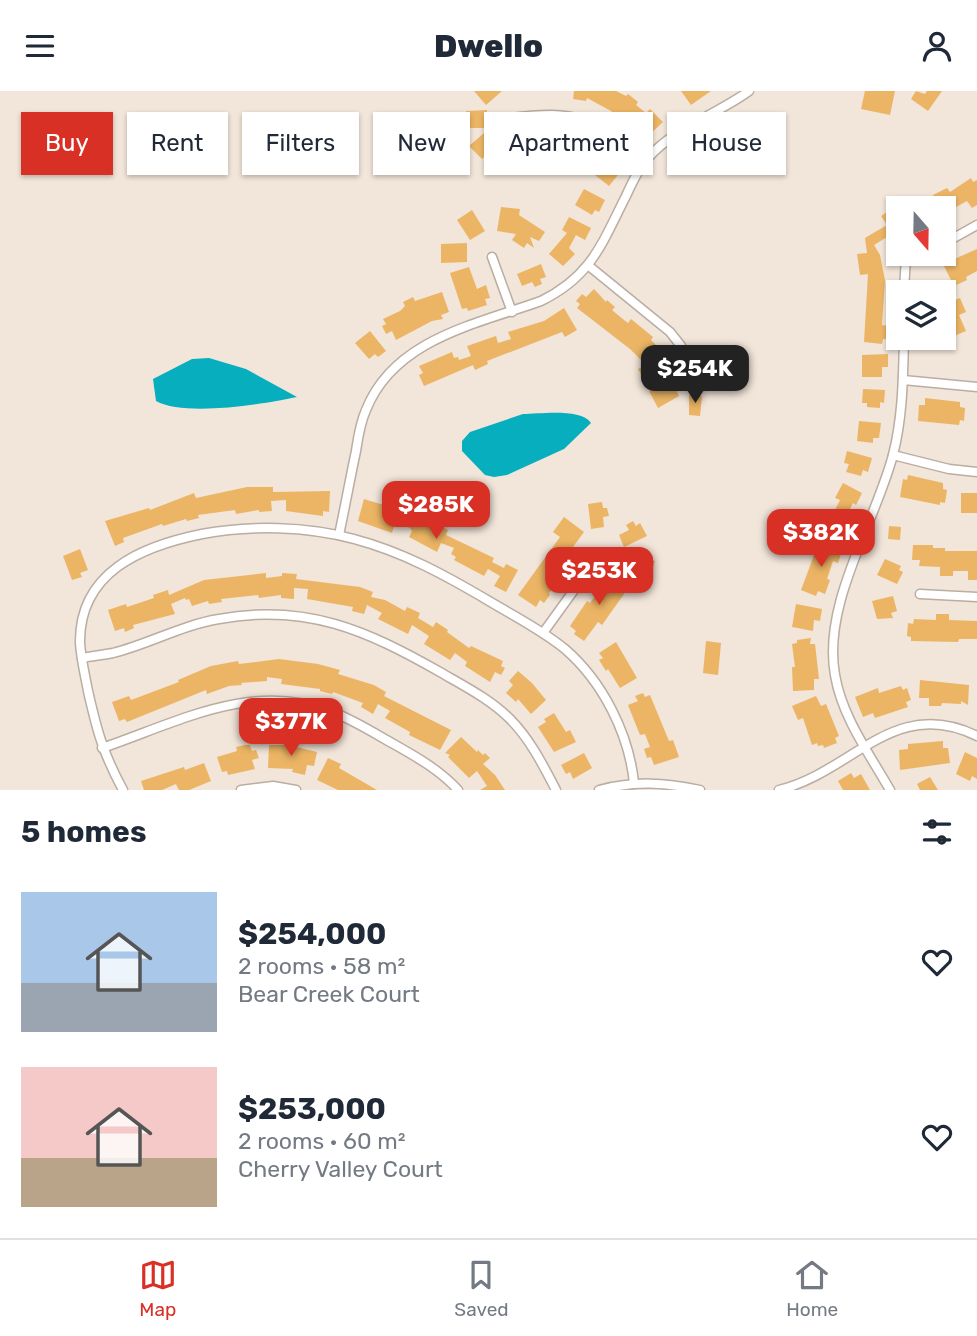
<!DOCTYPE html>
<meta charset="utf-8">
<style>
body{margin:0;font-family:Rubik,sans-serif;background:#f2f2f3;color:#1f2937;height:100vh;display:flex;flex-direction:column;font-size:26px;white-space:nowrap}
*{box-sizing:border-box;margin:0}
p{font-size:23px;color:#747a83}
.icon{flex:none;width:38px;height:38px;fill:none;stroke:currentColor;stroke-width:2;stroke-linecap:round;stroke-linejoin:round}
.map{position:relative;height:699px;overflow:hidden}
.sheet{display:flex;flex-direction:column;background:#fff;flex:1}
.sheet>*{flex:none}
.guide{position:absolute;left:21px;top:21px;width:936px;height:63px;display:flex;gap:14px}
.needle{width:46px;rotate:160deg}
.fabs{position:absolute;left:886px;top:105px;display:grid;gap:14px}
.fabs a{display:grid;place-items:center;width:70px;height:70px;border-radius:0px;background:#fff;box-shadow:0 2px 5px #0004;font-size:35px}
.price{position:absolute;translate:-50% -60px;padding:0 16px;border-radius:14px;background:#d93025;color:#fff;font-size:23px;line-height:46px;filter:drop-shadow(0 2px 4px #0008)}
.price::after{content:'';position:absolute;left:50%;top:42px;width:21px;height:16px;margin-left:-10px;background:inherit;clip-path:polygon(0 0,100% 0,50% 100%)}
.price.on{background:#222;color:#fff}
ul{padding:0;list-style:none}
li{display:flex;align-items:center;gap:21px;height:175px;padding:0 21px}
li span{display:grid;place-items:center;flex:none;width:196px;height:140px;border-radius:0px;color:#555}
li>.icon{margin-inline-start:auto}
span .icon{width:84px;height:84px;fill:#fffc;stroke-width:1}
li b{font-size:30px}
h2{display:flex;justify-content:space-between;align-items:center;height:84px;padding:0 21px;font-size:30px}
.tag{padding:0 24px;border-radius:0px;background:#fff;box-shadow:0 2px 5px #0004;font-size:24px;line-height:63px}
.tag.on{background:#d93025;color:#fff}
header{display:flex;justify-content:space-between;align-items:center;height:91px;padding:0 21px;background:#fff;font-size:32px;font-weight:800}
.tabs{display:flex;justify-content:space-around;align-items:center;height:98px;border-top:2px solid #e0e1e3;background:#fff;font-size:19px;color:#747a83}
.tabs a{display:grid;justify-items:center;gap:4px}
.tabs .on{color:#d93025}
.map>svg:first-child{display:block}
.water{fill:#07aebe}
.building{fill:#ecb565}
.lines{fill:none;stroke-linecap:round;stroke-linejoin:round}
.street-casing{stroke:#baada2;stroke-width:11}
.street{stroke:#fff;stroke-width:8}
</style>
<header><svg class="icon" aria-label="menu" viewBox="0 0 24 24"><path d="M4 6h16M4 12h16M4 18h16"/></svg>Dwello<svg class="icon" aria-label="person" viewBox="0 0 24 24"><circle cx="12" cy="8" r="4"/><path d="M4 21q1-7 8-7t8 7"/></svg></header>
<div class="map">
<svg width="977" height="699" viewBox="0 0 977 699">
<rect width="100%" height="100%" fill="#f2e5d9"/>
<g class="water">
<path d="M209,267L246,278L297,306C264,313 185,326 156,310L153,288L192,268Z"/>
<path d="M523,323C540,323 581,317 591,332L564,358L507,384L494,386L485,384L462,360V350L470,341Z"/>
</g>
<g class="building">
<path d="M474,0H502L486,14Z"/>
<path d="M574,0H616L626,5L628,3L638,11L636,14L646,22L650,18L663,31L648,45L645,42L642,45L626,29L624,31L611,20L587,7L586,10L573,8Z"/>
<path d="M681,0H711L691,14Z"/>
<path d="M865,0H895L890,24L861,18Z"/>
<path d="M916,0L925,3L927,0H942L928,20L911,8Z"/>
<path d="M487,19V30H484V37H466V20Z"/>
<path d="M570,41L571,51H577L578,70L592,54L597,58L599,55L619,69L616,73L622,79L609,95L572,66L559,67V64L528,67V72L523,71V76H509L510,52H532L531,43L547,42L548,45L549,43Z"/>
<path d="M484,42V52L494,43L501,51L482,68L469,55Z"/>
<path d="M971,87L973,91L977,89V114L972,117L967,110L943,123V117H920L935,110L933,104L947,97L950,101Z"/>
<path d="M584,98L605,109L599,121L595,119L592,124L575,114Z"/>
<path d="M898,114V142L893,145L892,143L874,154L880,164L885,189L882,234L888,235L887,248H883L882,253L864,251L868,183L860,184L857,163L867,162L865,147L887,134L881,125Z"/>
<path d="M501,116L520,118L519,124L545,141L539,150L530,146L534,157L527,152L524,157L512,149L516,143L497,140Z"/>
<path d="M472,119L485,140L470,149L457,129Z"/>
<path d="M569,126L591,137L585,149L576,144L569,157L575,163L563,175L549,163L567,142L562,139Z"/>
<path d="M467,152V171L441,172V153Z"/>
<path d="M977,158V180L966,186L967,189L954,195L943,173Z"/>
<path d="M541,173L546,186L540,188L542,193L535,196L532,191L522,195L517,183Z"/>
<path d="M469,176L477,198L486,194L490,207L485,208L487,214L468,220L467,217L462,218L450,182Z"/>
<path d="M594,198L606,211L607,209L615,216L612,219L624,229L628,232L631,228L653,246L651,249L657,255L651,262L657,272L662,269L679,305L658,317L649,300L651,299L638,278L646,274L630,258L577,217L580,213L576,210L582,203L586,206Z"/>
<path d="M442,201L449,221L441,224L443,228L432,230L396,249L392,240L386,243L382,235L386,233L383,228L400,220L405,215L403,211L413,206L415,210Z"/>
<path d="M960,207L966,221L959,224L966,240L947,248L943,240V219L952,215L950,211Z"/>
<path d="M564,217L577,239L565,246L562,241L487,270L488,273L475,279L473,274L424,295L419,284L423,282L419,275L452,261L454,267L458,266L459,269L471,265L467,255L496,245L498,252L511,248L508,241L544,230Z"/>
<path d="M370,240L386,260L378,266L375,263L369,268L355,252Z"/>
<path d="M888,263V276H882V286H862V264Z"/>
<path d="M863,298L885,299L884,312L880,311V317L867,316V312H862Z"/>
<path d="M689,304L702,305L700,325L689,324Z"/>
<path d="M925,307L960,311V316L965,317L964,330L960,329L959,334L918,330L919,314H925Z"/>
<path d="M859,330L881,332L879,347H873V352L857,350Z"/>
<path d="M847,360L872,367L868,381L863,379L861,385L846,381L849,373L844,372Z"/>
<path d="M908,384L943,392V398L947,399L945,412L940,411V414L900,406L903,388L907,389Z"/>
<path d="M843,392L862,402L856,414L853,412L845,428L850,430L845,440L841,439L838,446L824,440L831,422L833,423L840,409L835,407Z"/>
<path d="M247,396H273V401L330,400L329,421L323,420V425L286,420V409L271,410L272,420L259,421V419L236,423L235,419L198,424L199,427L187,430L186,428L163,435L162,433L123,447L124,451L115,455L105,430L149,417L150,419L194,402L196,407Z"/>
<rect x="961" y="402" width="16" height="20"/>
<path d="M364,408L400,419L398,425L413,430L414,427L434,436L435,433L448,439L446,444L494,467L492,471L504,477L506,473L518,479L506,501L494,495L500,485L488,478L484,485L454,469L456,466L451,463L454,457L441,452L437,461L409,446L412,440L410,437L395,432L392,442L358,430Z"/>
<path d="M602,411L603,417H607L609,425L603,426L604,436L591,438L588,413Z"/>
<path d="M564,426L584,441L570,460L573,463L568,468L573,472L549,502L550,504L544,512L540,509L536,516L518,504L560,446L553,441Z"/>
<path d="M633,430L636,435L640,432L647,445L624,456L619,444L629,439L626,434Z"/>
<path d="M889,435L901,436L900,449L888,448Z"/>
<path d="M819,451L842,460L838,472L833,470L827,488L830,489L825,503L818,500L816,505L801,499Z"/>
<path d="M913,454H933V457H945V460H977V489H968V480H953V485H940V476L919,475L920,469H912Z"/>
<path d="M80,458L88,479L80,482L82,486L72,489L63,465Z"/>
<path d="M628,460L655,470L652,478L648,476L644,486L621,478Z"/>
<path d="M885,468L901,475L899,479L903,481L897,493L877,484Z"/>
<path d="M266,482V487L282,485V482L297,483L296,488L360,496L373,501L371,506L385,509L405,520L407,516L420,522L418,527L433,536L436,531L448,539L447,541L469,557L471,555L503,570L501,575L505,577L501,584L495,581L490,591L465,575L467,571L455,562L450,569L424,553L429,545L412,534L408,543L378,528L382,522L367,514L364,523L352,520L353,516L307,508L308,498L294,497V508L281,507V504L259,507L258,504L221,508L222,511L209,513L208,510L192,515L189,508L186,509L185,507L171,513L175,523L133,534L134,537L125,541L124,537L115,540L108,519L126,513L127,516L154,507L153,504L168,499L169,504L204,489Z"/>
<path d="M611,484L629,496L602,534L598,531L584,550L574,543L576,540L570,535L587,510L590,512L600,498L597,496L602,488L606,491Z"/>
<path d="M893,505L897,520L891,522L893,527L877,528L872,510Z"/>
<path d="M796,513L822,518L820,530L814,529L813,540L792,536Z"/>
<path d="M936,523H949V529L977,530V548H959L958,551L911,550V546L907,545L908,532L913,533L914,528L936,529Z"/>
<path d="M811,547L810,553H815L819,588H814V599L793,600L792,576H795L792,553L797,552V549Z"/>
<path d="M706,550L721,552L718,584L703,582Z"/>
<path d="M616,551L637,587L620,597L608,578L606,580L599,569L603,567L599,562Z"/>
<path d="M279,568L318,573L340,579L338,583L374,594L386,601L384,605L451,639L440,659L409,644L410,641L385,627L390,620L378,613L373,623L361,616L363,612L333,601L332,603L320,600V598L281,593L282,588L267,586V590L241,592L242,594L229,595L207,603L206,599L127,631L125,628L119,630L112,611L129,605L131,609L179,591L178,589L211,575L238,570L239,573Z"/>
<path d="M518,580L532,592L546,609L531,623L518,608L516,611L506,602L513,594L509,590Z"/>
<path d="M920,589L969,594L968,614L961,610V613L942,612L941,615H929V607H919Z"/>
<path d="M901,595L903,599L907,597L911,609L906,611L908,616L875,627L873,622L863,626L855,606L878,597L879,602Z"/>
<path d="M643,602L645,606L650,604L669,650L673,649L679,666L654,674L651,666L647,667L644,658L650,656L645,643L640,644L628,614L638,610L635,605Z"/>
<path d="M816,605L821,615L826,613L839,645L835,647L837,652L824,657L823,654L818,655L817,652L812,654L803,627L798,629L792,615Z"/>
<path d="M554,622L566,641L570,639L576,651L554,661L538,636L546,631L544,628Z"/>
<path d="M461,646L477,661L478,659L483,664L485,662L490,667L483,673L495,684L505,699H480L487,695L477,680L469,687L448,666L450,664L445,662Z"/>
<path d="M943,650V657H948L950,672L900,679L899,659L908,658V653Z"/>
<path d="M245,654H250L252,660L256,659L259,667L252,669L255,678L228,684L227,680L222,681L217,666L237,660L236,656Z"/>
<path d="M269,654H288L317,661L314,675L307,674L305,684L292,681L293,678L268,677Z"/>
<path d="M965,661L977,667V688L972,685L970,690L956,683Z"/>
<path d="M584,662L592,677L573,688L570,681L566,683L561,674Z"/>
<path d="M328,667L341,673L339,677L377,699H338L317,689Z"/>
<path d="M204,672L211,690L189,699H179L176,693L162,699H144L141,690L184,676L185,679Z"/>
<path d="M851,682L854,687L861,683L870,699H843L838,690Z"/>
<path d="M930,686L938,699H920L917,693Z"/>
</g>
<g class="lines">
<g class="street-casing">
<g id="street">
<path d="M511,27C580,18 592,29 646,69"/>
<path d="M943,153L977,134"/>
<path d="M492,166L512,221"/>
<path d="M589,175L670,241L681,255L694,280"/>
<path d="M904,201L906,164L909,163"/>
<path d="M903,289L977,296"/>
<path d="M893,364L949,378L977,381"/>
<path d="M339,444C345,416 350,388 356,360C358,347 360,332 366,319C394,248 477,233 541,210C592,185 602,152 626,105C632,92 638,78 647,68C675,36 716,24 749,0"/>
<path d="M920,503L977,506"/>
<path d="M543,542L600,463"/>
<path d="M82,567C92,565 103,564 113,562C149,553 182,534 219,528C306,512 366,539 440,581C464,595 490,608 510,628C530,648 543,674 556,699"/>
<path d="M102,657C176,632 251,590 330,620C349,627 366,637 383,647C409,662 437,676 458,699"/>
<path d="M123,699C103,662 97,640 88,600C85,584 81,568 80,552C79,481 142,455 202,443C251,434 306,435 354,448C403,461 445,484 489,510C514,525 542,539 565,558C603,591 629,643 634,692"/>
<path d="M241,699L273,695L296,699"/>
<path d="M599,699C634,690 664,691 700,699"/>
<path d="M779,699C853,681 894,604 977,645"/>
<path d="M890,699C869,662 842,626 835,584C822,513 875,432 893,364C903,325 903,286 904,247"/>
</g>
</g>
<use href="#street" class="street"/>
</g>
</svg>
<div class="fabs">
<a><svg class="needle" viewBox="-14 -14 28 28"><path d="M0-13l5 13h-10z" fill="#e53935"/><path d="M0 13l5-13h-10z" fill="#747a83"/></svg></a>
<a><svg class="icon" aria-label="layers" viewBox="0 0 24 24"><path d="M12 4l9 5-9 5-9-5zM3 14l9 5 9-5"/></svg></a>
</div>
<b class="price on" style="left:695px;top:314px">$254K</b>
<b class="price" style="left:436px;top:450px">$285K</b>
<b class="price" style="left:821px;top:478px">$382K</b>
<b class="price" style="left:599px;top:516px">$253K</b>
<b class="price" style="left:291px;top:667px">$377K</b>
<div class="guide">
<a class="tag on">Buy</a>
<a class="tag">Rent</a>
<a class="tag">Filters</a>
<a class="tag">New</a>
<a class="tag">Apartment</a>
<a class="tag">House</a>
</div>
</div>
<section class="sheet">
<h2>5 homes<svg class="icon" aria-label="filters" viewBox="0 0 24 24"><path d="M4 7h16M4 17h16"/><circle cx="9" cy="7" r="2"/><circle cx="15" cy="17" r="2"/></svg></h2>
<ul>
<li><span style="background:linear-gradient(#a9c7e8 65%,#9aa5b1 0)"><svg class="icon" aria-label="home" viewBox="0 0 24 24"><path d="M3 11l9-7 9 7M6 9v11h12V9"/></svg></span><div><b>$254,000</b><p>2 rooms · 58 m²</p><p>Bear Creek Court</p></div><svg class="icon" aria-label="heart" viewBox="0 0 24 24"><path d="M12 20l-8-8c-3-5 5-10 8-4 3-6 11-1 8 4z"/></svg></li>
<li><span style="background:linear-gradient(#f6c9c9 65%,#b9a48a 0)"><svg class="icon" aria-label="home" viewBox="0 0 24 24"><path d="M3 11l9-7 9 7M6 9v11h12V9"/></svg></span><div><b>$253,000</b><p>2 rooms · 60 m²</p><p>Cherry Valley Court</p></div><svg class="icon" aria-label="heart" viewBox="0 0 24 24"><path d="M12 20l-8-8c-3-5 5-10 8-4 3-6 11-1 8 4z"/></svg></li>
</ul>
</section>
<nav class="tabs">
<a class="on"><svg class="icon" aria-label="map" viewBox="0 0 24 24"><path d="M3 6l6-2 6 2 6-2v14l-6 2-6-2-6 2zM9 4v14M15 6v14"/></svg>Map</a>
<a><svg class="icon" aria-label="saved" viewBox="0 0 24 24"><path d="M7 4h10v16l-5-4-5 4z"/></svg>Saved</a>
<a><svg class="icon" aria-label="home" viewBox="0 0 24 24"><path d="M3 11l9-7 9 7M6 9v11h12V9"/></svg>Home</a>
</nav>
